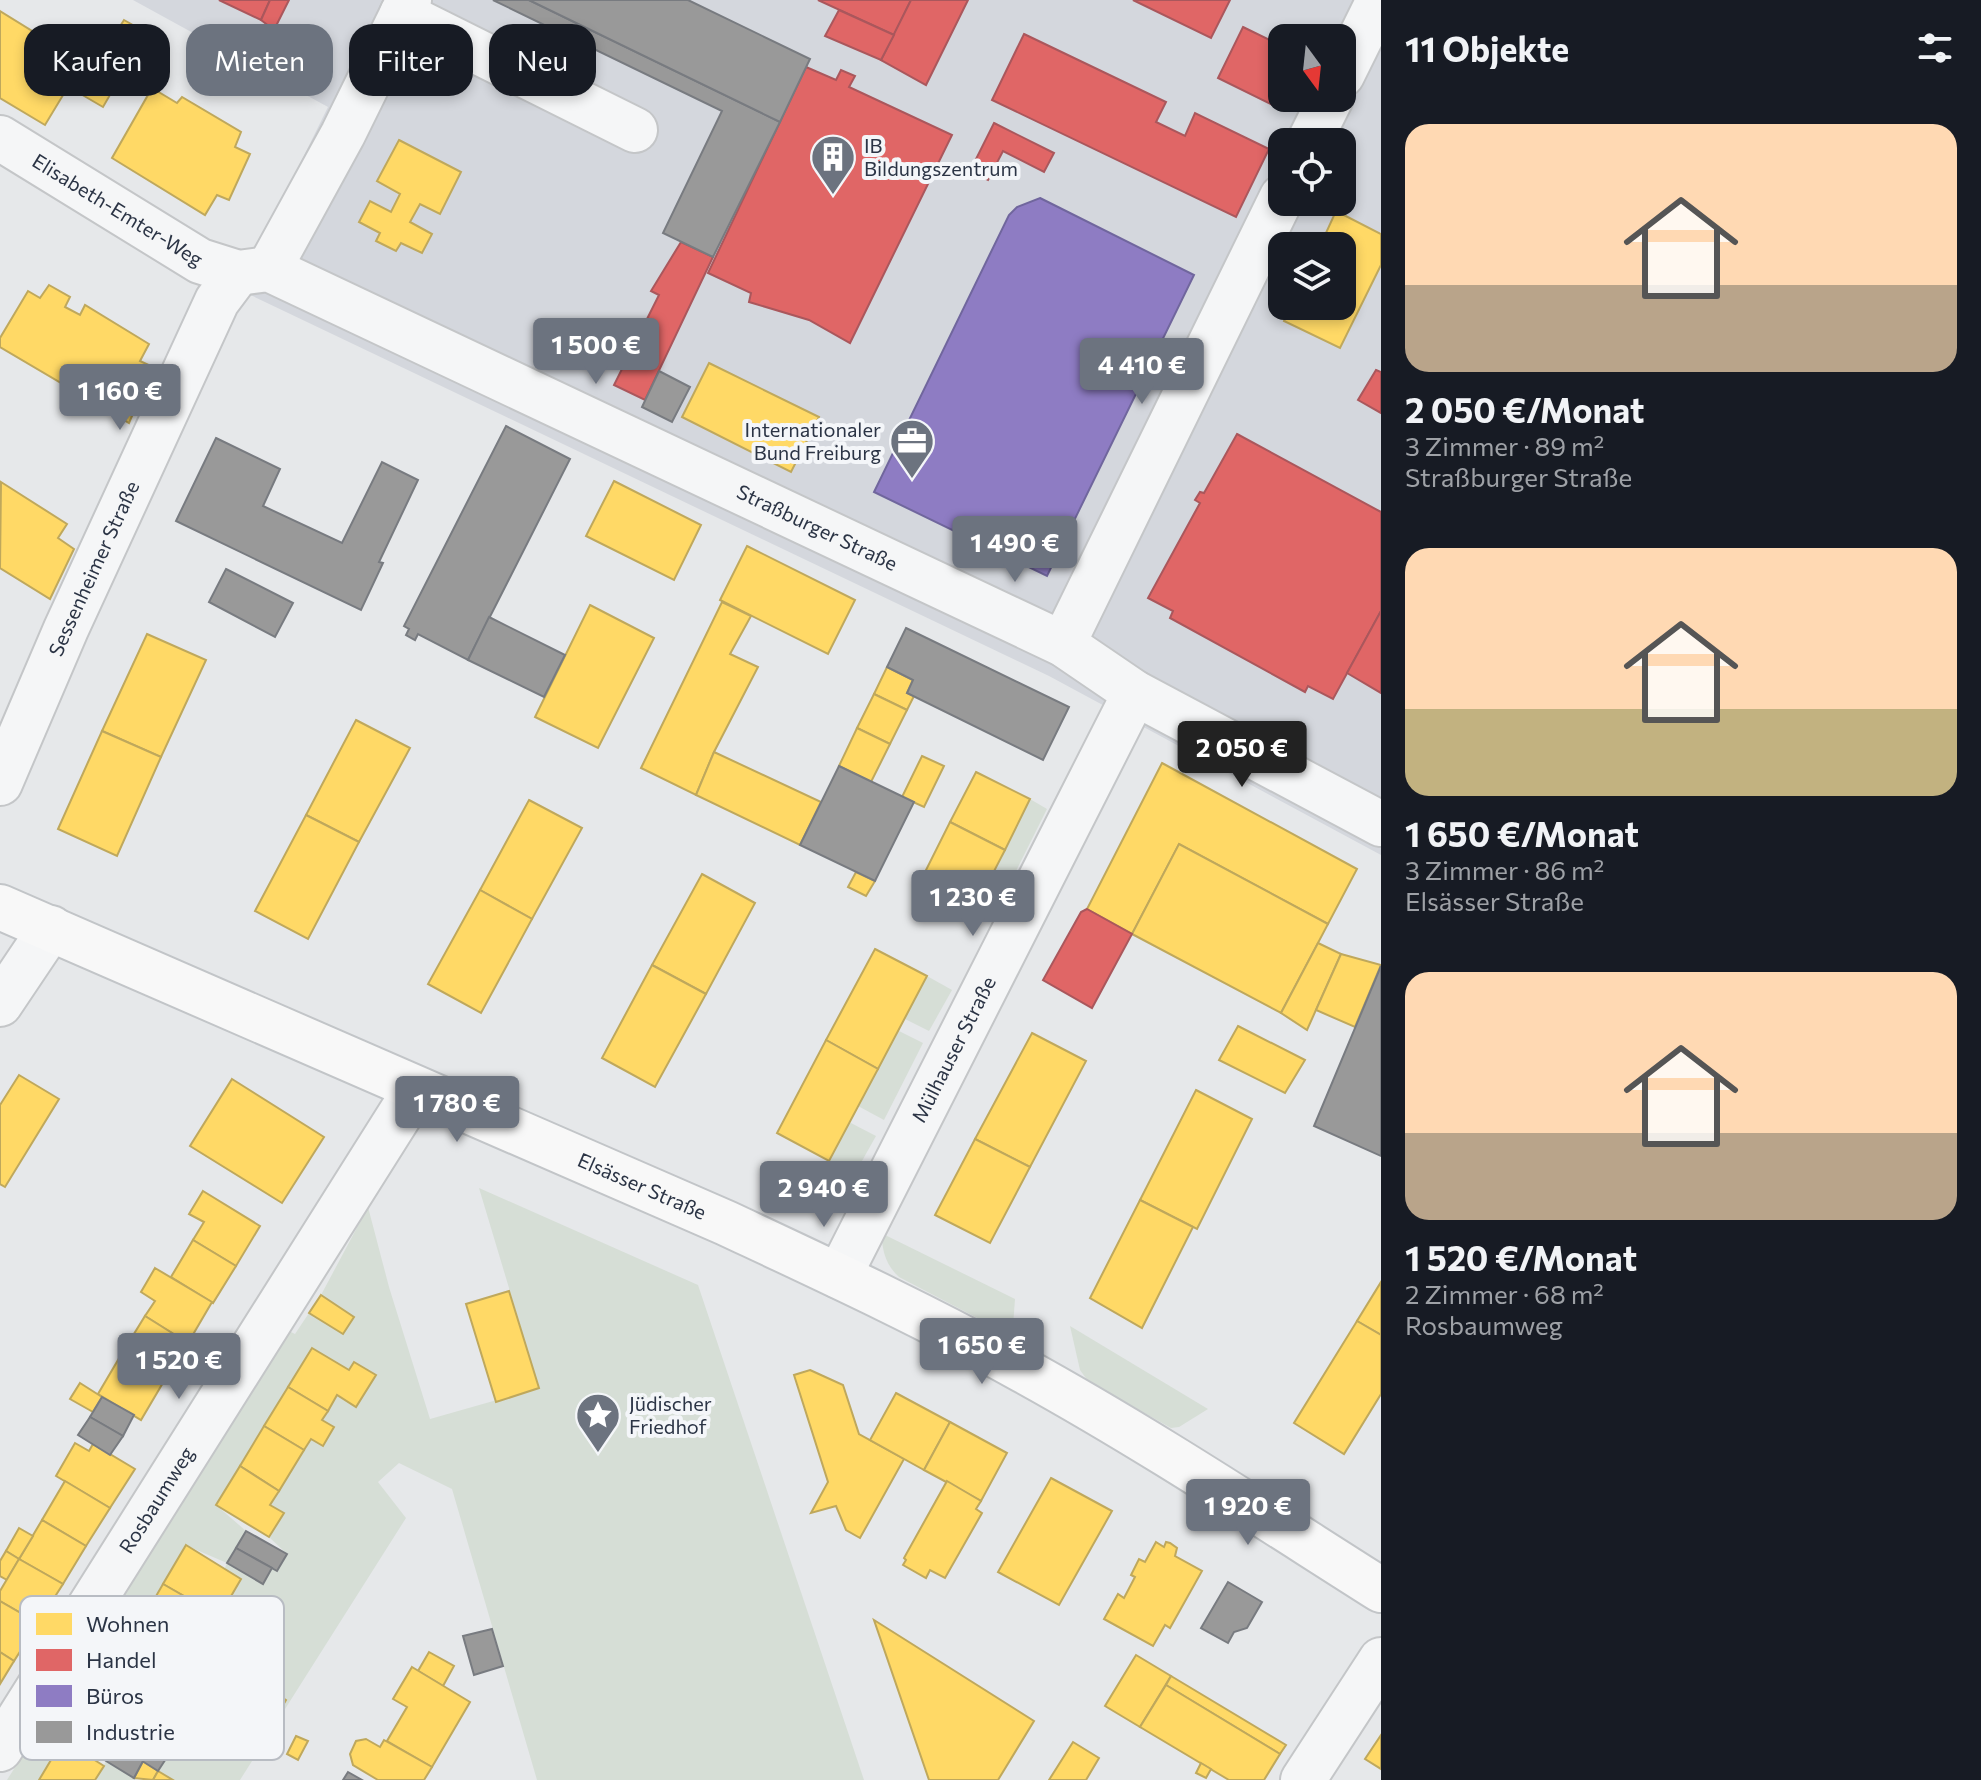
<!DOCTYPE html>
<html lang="de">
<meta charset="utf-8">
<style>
body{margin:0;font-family:Commissioner,sans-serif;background:#20242c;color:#f1f3f6;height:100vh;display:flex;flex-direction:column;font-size:30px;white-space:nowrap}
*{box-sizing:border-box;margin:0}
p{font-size:26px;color:#9ea1a6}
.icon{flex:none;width:44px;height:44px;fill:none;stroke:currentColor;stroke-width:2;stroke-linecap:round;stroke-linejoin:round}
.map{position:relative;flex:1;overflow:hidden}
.panel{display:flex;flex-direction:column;background:#171b24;width:600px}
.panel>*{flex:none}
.guide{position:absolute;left:24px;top:24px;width:760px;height:72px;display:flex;gap:16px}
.needle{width:52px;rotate:165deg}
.buttons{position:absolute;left:1268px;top:24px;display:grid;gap:16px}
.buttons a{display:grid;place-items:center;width:88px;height:88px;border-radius:16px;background:#171b24;box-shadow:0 4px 12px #0003;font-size:40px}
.price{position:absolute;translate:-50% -68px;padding:0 18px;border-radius:8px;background:#6c737f;color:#fff;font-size:26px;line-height:52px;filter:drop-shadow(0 2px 4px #0008)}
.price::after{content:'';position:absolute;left:50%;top:48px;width:24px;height:18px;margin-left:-12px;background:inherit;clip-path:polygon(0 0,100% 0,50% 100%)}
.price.on{background:#222;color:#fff}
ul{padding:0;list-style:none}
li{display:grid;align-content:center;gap:16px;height:424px;padding:0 24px}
li span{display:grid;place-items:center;height:248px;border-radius:24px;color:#555}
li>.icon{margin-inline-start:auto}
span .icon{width:144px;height:144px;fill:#fffc;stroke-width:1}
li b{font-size:34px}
h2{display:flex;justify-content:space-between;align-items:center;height:96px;padding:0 24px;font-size:34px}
.tag{padding:0 28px;border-radius:24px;background:#171b24;box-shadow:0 4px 12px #0003;font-size:28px;line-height:72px}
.tag.on{background:#6c737f;color:#fff}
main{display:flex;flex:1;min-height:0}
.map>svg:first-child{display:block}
.built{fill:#d4d7dd;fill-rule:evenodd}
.green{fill:#d6ded6;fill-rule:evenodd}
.homes{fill:#ffd966;stroke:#bfa85c;stroke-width:2}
.shops{fill:#e06666;stroke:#aa575c;stroke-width:2}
.offices{fill:#8e7cc3;stroke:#70669d;stroke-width:2}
.industry{fill:#999;stroke:#787b80;stroke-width:2}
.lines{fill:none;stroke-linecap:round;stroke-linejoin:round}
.minor-casing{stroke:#c4c6c8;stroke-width:48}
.major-casing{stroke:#c2c5c8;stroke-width:48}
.minor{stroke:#f5f6f7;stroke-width:44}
.major{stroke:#f8f8f8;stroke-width:44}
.labels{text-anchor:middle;stroke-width:8;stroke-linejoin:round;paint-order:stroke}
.poi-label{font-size:20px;fill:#2b3445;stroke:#f4f6f9;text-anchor:start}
.street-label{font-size:20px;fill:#2b3445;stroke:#f4f6f9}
.key{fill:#f4f6f9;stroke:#b8bcc3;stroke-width:2}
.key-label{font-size:22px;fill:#2b3445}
</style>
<main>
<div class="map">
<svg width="1381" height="1780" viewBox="0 0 1381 1780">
<rect width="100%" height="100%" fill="#e6e8ea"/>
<path class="built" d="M133,0H1381V855L1049,676L238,289L328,107ZM1282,38H1342V98H1282ZM1282,142H1342V202H1282ZM1282,246H1342V306H1282Z"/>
<g class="green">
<path d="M1030,799L1047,809L996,911L978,902Z"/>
<path d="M927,976L952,990L929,1031L905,1019Z"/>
<path d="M899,1031L923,1043L884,1120L858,1106Z"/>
<path d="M849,1122L876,1136L853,1177L829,1161Z"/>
<path d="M479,1188L698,1285L864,1780H537L452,1489L399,1463L378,1482L406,1518L240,1780H173L158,1771L170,1751L158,1743L182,1703L156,1687L165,1670L181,1679L211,1627L197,1618L207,1601L223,1610L240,1580L224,1570L227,1563L185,1545L140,1624L91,1701L62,1681L283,1328L295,1334L309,1313L343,1334L354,1317L321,1295L368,1207L389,1287L430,1419L539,1388ZM312,1348L349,1370L354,1362L375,1375L356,1407L337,1395L322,1420L334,1428L323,1446L311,1439L270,1505L284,1513L269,1537L287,1554L272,1568L263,1583L246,1531L216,1505Z"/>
<path d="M881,1233L1015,1299L1013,1326L1004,1332L899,1277C885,1264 883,1252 881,1233Z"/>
<path d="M1070,1326L1208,1409L1179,1427L1171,1428L1088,1381L1080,1370Z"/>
<path d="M41,1726L63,1740L39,1780H7Z"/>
<path d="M106,1761L137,1780H96Z"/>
</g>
<g class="homes">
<path d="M0,11L76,58L83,53L86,57L45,125L0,98Z"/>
<path d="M124,20L149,34L128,68L103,53Z"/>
<path d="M97,63L121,76L103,107L79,93Z"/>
<path d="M152,88L177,103L182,97L241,132L235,147L250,154L229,200L217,195L205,215L112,158Z"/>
<path d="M399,140L461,172L440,214L420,204L410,222L432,234L422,253L401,243L396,251L376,241L380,233L359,222L370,201L391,212L400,194L377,181Z"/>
<path d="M1336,211L1381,234V265L1340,348L1284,321L1291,306H1342V246H1320Z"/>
<path d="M49,285L70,297L65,307L80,315L85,305L149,344L140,361L153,367L129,423L0,347V338L28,291L40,298Z"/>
<path d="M709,363L819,417L791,472L682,417Z"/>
<path d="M614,481L701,525L674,580L586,536Z"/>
<path d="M1,482L67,524L58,538L74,549L50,599L0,568Z"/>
<path d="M747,546L855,600L828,654L720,600Z"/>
<path d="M722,602L751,616L730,654L758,667L714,752L696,795L641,768Z"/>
<path d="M590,605L654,638L598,748L535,717Z"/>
<path d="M147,634L206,660L161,757L102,731Z"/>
<path d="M887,667L913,680L907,693L914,696L907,710L874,694Z"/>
<path d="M874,694L907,710L890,744L857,728Z"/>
<path d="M356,720L410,748L359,842L306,815Z"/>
<path d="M857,728L890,744L871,782L839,766Z"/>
<path d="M102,731L161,757L117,856L58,829Z"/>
<path d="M714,752L821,802L800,845L696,795Z"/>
<path d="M922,756L944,766L924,807L902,797Z"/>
<path d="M1162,763L1357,869L1328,924L1179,844L1132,934L1087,909Z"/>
<path d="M976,772L1030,799L1005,850L950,822Z"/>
<path d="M529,800L582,828L532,919L480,890Z"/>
<path d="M306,815L359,842L308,939L255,911Z"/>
<path d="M950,822L1005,850L975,908L921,880Z"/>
<path d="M1179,844L1328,924L1281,1013L1132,934Z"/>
<path d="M856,872L875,881L866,896L848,887Z"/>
<path d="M702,874L755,903L706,994L652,965Z"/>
<path d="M480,890L532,919L481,1013L428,984Z"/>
<path d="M1318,943L1341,954L1307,1030L1281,1013Z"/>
<path d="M875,949L927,976L878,1069L826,1040Z"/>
<path d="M1341,954L1381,965L1355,1027L1316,1010Z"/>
<path d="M652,965L706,994L655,1087L602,1058Z"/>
<path d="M1238,1026L1305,1060L1285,1093L1219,1060Z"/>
<path d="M1032,1033L1086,1061L1030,1167L975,1139Z"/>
<path d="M826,1040L878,1069L829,1161L777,1133Z"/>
<path d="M19,1075L59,1099L5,1187L0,1184V1105Z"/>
<path d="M232,1079L324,1137L282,1203L190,1146Z"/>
<path d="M1196,1090L1252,1119L1197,1229L1140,1200Z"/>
<path d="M975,1139L1030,1167L990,1243L935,1215Z"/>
<path d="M203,1191L260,1226L236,1266L193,1240L204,1222L189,1214Z"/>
<path d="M1140,1200L1193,1227L1142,1328L1090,1298Z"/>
<path d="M193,1240L236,1266L213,1303L171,1277Z"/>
<path d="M155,1268L212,1302L188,1343L145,1316L155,1301L141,1292Z"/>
<path d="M1381,1282V1335L1357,1321Z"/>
<path d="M509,1291L539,1388L496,1402L466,1304Z"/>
<path d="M321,1295L354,1317L343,1334L309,1313Z"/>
<path d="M145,1316L188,1343L164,1381L121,1355Z"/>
<path d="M1357,1321L1381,1335V1394L1344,1454L1294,1423Z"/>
<path d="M312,1348L349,1370L354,1362L376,1375L356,1407L337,1395L328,1411L288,1387Z"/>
<path d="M121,1355L164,1381L141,1420L98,1394Z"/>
<path d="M810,1370L843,1385L859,1434L904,1459L860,1538L846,1530L836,1506L811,1513L828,1482L794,1375Z"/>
<path d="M80,1383L102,1397L93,1412L70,1399Z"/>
<path d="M288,1387L328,1411L322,1420L334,1427L323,1446L311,1439L304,1450L264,1426Z"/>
<path d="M896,1393L950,1422L924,1470L870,1440Z"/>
<path d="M950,1422L1007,1453L981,1501L924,1470Z"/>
<path d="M264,1426L304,1450L279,1491L240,1466Z"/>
<path d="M75,1443L89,1451L93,1444L135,1469L110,1508L56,1476Z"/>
<path d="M240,1466L279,1491L270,1505L284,1513L269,1537L216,1505Z"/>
<path d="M1051,1478L1112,1511L1059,1605L998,1572Z"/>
<path d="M65,1481L110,1508L86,1546L42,1520Z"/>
<path d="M947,1481L981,1501L976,1509L982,1513L945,1578L930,1570L926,1578L903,1565L906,1560L904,1558Z"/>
<path d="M42,1520L86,1546L63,1584L19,1559Z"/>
<path d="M19,1528L33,1536L19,1559L6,1551Z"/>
<path d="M1156,1542L1164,1547L1166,1542L1170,1543L1177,1548L1175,1556L1202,1571L1170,1628L1165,1625L1153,1646L1104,1619L1118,1594L1124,1598L1135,1577L1131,1575L1139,1559L1145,1562Z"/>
<path d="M186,1545L241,1579L223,1610L207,1601L203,1607L163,1584Z"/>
<path d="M6,1551L19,1559L7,1580L0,1576V1561Z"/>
<path d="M19,1559L63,1584L38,1623L0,1601V1591Z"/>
<path d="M163,1584L203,1607L197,1618L211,1626L194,1656L140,1624Z"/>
<path d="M0,1601L38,1623L14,1661L0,1652Z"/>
<path d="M874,1620L1034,1721L998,1780H929Z"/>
<path d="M0,1652L14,1661L0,1684Z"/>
<path d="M429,1652L454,1666L443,1686L418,1671Z"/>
<path d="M1136,1655L1171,1676L1140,1727L1105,1706Z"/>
<path d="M412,1667L470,1702L432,1767L387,1741L407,1707L393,1699Z"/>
<path d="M236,1668L286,1700L277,1715L226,1683Z"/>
<path d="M1171,1676L1286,1745L1280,1754L1166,1685Z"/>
<path d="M1166,1685L1280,1754L1264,1780H1229L1140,1727Z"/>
<path d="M1381,1735V1769L1365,1759Z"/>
<path d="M296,1736L308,1741L298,1760L287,1754Z"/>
<path d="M366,1739L380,1747L384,1740L432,1767L424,1780H378L353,1765L350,1754L356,1741Z"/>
<path d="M63,1740L104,1766L95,1780H39Z"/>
<path d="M1073,1742L1099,1758L1086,1780H1049Z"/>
<path d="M143,1761L158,1771L153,1780L134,1778Z"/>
<path d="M1201,1763L1211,1769L1206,1778L1196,1773Z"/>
<path d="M158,1771L173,1780H153Z"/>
</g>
<g class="shops">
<path d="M219,0H270L261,20Z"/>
<path d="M270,0H289L274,30L261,20Z"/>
<path d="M818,0H911L894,35Z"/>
<path d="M911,0H968L926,85L881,60Z"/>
<path d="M1133,0H1230L1211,38Z"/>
<path d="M839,10L894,35L881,60L825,36Z"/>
<path d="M1243,27L1282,46L1284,98L1279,108L1218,78Z"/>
<path d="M1024,34L1166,102L1156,122L1185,136L1195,113L1269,149L1236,217L992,100Z"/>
<path d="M806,67L836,80L841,70L855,76L849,87L952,135L850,343L809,320L749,302L751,293L708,273Z"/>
<path d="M994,123L1054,153L1044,172L1003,151L988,180L970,171Z"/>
<path d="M681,242L713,257L645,400L614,385L659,295L651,291Z"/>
<path d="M1376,370L1381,372V413L1358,400Z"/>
<path d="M1237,434L1381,512V611L1333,699L1308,686L1305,692L1170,618L1173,611L1148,598L1200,503L1195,500L1200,492L1204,493Z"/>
<path d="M1381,611V693L1347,673Z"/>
<path d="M1087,909L1132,934L1092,1008L1043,980L1081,912Z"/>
</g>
<path class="offices" d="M1040,198L1194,275L1047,576L874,492L1009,215L1017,207Z"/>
<g class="industry">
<path d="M493,0H529L780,122L713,257L663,233L722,111Z"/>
<path d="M529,0H688L810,59L780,122Z"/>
<path d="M659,371L690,387L672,422L642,407Z"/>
<path d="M506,426L570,459L468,660L418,634L415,640L406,635L409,629L404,626Z"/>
<path d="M216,438L280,469L263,506L342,543L382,462L418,480L379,562L383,563L361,610L176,521Z"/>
<path d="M226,569L293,603L275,637L209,602Z"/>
<path d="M489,617L565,655L544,697L468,660Z"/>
<path d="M906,628L1069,707L1043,760L907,693L913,680L887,667Z"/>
<path d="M839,766L914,802L875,881L800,845Z"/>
<path d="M1381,966V1156L1314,1126Z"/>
<path d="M102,1397L134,1415L123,1436L90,1417Z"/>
<path d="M90,1417L123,1436L110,1455L78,1435Z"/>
<path d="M246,1531L287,1554L277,1571L236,1548Z"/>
<path d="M236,1548L272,1568L263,1584L227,1563Z"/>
<path d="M1228,1582L1262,1602L1247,1628L1234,1632L1228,1643L1201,1628Z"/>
<path d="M492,1629L503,1666L474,1675L463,1636Z"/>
<path d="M128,1724L171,1751L158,1771L115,1744Z"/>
<path d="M115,1744L143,1761L134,1778L106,1761Z"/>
<path d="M348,1772L362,1780H343Z"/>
</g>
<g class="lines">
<g class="minor-casing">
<g id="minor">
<path d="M402,14L635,130"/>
<path d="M1342,75L1379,0"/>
<path id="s1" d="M0,138L200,261L238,273L269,269L1063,644L1135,693L1381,824"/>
<path d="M1309,142L1331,98"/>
<path d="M269,269L343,134L409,0"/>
<path d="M1063,644L1282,197"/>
<path id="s2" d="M0,783L66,629L217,301L238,273"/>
<path d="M0,1004L51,928"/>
<path id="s3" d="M839,1276L1135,693"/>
<path id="s4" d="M0,1749L416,1089"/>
<path d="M1303,1780L1381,1660"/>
</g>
</g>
<g class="major-casing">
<g id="major">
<path id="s5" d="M0,907L726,1223C824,1269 924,1315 1019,1368C1143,1436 1261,1514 1381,1590"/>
</g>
</g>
<use href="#minor" class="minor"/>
<use href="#major" class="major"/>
</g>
<defs>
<g id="building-pin" transform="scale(2.3)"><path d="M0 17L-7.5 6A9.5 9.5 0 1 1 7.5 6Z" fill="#6c737f" stroke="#f4f6f9"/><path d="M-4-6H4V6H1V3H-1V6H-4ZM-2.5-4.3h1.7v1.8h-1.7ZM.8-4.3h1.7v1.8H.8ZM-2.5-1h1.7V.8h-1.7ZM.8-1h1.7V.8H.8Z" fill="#fff"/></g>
<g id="office-pin" transform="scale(2.3)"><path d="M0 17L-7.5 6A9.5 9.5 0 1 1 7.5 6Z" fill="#6c737f" stroke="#f4f6f9"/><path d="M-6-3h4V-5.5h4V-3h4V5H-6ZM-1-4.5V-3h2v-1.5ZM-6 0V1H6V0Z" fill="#fff"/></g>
<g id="sight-pin" transform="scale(2.3)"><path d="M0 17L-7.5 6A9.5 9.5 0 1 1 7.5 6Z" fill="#6c737f" stroke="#f4f6f9"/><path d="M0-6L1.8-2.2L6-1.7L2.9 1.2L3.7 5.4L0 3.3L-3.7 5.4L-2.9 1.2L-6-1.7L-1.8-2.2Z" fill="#fff"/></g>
</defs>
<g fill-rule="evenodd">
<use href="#building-pin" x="833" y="157"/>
<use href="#office-pin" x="912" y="441"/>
<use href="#sight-pin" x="598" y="1415"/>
</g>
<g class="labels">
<g class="poi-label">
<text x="864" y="153">IB<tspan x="864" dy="23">Bildungszentrum</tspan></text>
<text x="881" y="437" text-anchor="end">Internationaler<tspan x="881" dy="23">Bund Freiburg</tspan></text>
<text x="629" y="1411">Jüdischer<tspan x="629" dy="23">Friedhof</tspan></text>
</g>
<g class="street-label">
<text dy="7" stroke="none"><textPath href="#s1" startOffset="138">Elisabeth-Emter-Weg</textPath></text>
<text dy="7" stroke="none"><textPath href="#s1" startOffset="912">Straßburger Straße</textPath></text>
<text dy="7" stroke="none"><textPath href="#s2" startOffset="234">Sessenheimer Straße</textPath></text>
<text dy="7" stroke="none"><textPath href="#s3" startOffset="254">Mülhauser Straße</textPath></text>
<text dy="7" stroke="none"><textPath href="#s5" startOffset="700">Elsässer Straße</textPath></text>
<text dy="7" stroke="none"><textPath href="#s4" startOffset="294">Rosbaumweg</textPath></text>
</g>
</g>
<rect x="20" y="1596" width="264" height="164" rx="12" class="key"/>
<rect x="36" y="1613" width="36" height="22" fill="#ffd966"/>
<rect x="36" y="1649" width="36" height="22" fill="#e06666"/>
<rect x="36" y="1685" width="36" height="22" fill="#8e7cc3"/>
<rect x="36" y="1721" width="36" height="22" fill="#999"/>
<g class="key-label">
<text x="86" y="1632">Wohnen</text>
<text x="86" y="1668">Handel</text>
<text x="86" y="1704">Büros</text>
<text x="86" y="1740">Industrie</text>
</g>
</svg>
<div class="buttons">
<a><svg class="needle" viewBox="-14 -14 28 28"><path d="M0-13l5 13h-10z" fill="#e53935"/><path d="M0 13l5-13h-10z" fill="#9ea1a6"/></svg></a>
<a><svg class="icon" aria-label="locate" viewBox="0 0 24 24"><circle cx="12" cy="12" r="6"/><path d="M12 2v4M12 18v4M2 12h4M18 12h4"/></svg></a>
<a><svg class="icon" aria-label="layers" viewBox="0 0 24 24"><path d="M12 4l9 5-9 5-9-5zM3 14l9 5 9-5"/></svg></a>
</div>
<b class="price" style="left:596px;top:386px">1 500 €</b>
<b class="price" style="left:1142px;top:406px">4 410 €</b>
<b class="price" style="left:120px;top:432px">1 160 €</b>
<b class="price" style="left:1015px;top:584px">1 490 €</b>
<b class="price on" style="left:1242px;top:789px">2 050 €</b>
<b class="price" style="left:973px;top:938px">1 230 €</b>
<b class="price" style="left:457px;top:1144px">1 780 €</b>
<b class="price" style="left:824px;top:1229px">2 940 €</b>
<b class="price" style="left:982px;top:1386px">1 650 €</b>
<b class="price" style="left:179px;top:1401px">1 520 €</b>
<b class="price" style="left:1248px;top:1547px">1 920 €</b>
<div class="guide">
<a class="tag">Kaufen</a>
<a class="tag on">Mieten</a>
<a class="tag">Filter</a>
<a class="tag">Neu</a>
</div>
</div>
<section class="panel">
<h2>11 Objekte<svg class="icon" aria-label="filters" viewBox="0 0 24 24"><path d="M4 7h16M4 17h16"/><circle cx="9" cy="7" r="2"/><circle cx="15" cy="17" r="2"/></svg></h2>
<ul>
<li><span style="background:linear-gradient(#ffd9b3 65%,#b9a48a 0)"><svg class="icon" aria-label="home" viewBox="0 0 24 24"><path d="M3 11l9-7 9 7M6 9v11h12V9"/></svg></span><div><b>2 050 €/Monat</b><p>3 Zimmer · 89 m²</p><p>Straßburger Straße</p></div></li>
<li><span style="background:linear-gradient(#ffd9b3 65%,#c2b280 0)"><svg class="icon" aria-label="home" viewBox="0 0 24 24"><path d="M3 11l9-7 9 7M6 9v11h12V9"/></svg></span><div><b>1 650 €/Monat</b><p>3 Zimmer · 86 m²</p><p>Elsässer Straße</p></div></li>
<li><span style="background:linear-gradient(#ffd9b3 65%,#b9a48a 0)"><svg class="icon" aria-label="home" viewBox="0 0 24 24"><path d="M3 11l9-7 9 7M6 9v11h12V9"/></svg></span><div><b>1 520 €/Monat</b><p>2 Zimmer · 68 m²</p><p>Rosbaumweg</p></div></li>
</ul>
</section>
</main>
